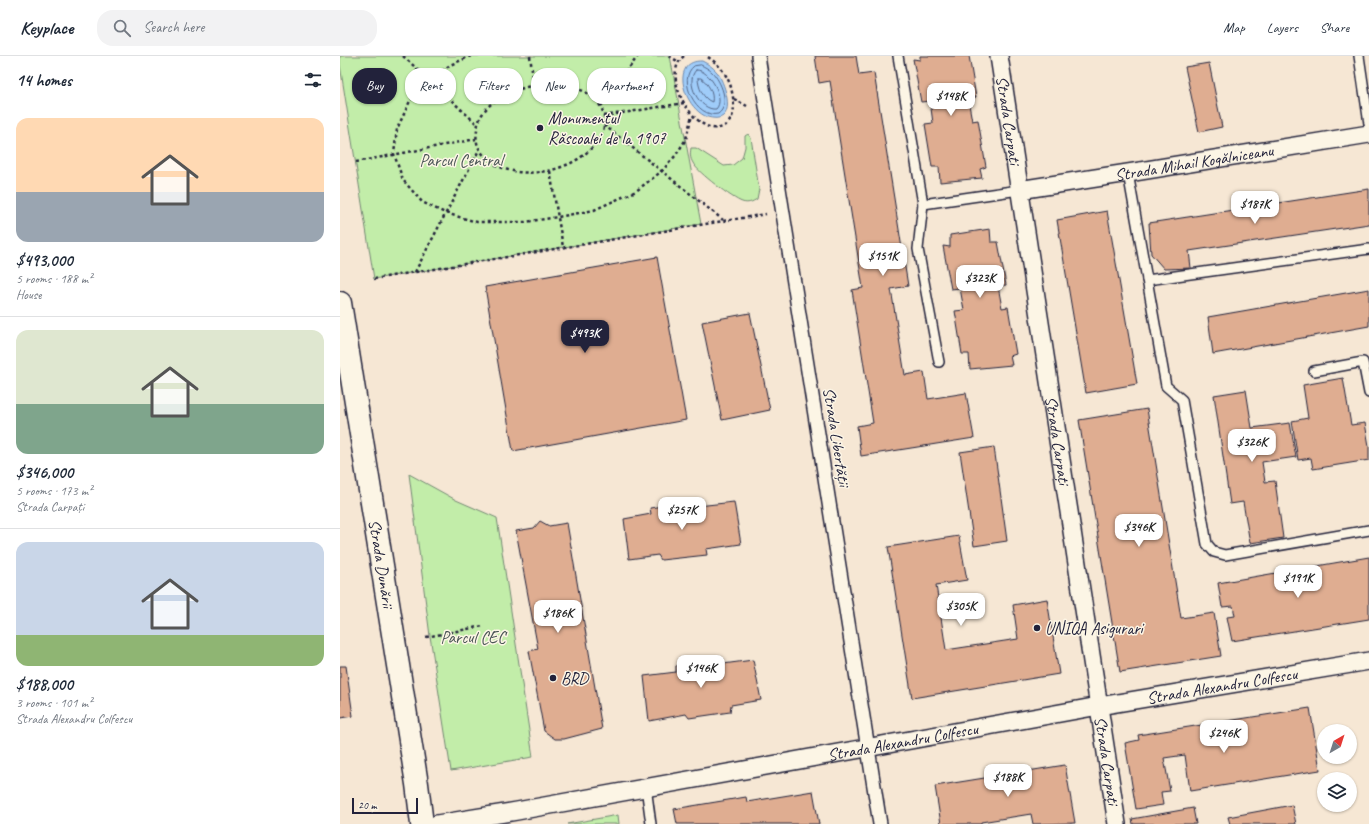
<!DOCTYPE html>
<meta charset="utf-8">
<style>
body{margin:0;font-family:Caveat,sans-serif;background:#f2f2f3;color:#1f2937;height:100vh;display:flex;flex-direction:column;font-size:15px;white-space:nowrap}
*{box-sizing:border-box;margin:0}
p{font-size:13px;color:#747a83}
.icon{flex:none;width:22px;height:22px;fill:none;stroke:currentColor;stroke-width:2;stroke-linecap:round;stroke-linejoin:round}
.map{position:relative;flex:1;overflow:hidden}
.drawer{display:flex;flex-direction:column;background:#fff;width:340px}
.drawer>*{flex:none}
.banner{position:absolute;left:12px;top:12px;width:380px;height:36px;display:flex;gap:8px}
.needle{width:26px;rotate:39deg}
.fabs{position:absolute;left:977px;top:668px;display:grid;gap:8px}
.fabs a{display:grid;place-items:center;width:40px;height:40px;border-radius:50%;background:#fff;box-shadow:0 1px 3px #0004;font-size:20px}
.scale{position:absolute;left:12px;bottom:10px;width:66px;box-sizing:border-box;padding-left:4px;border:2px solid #22223b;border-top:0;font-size:11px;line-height:14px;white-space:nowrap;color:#22223b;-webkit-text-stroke:3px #fcf5e5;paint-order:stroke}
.price{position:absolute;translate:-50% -34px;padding:0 9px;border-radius:8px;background:#fff;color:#222;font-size:13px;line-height:26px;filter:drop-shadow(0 1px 2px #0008)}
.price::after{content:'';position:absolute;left:50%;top:24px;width:12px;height:9px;margin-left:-6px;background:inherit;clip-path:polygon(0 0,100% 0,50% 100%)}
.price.on{background:#22223b;color:#fff}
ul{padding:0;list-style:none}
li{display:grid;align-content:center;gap:8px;height:212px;padding:0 16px}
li+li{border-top:1px solid #e0e1e3}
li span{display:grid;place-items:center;height:124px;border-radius:12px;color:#555}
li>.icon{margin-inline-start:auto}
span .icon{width:72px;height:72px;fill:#fffc;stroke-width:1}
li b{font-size:17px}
h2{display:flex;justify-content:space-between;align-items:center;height:48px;padding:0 16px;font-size:17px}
.chip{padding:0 14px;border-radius:16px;background:#fff;box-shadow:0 1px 3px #0004;font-size:14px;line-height:36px}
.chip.on{background:#22223b;color:#fff}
header{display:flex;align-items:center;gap:24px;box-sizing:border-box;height:56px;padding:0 20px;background:#fff;border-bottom:1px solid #e0e1e3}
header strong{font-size:19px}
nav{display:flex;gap:22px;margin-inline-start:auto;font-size:14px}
.search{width:280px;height:36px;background:#f2f2f3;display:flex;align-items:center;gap:10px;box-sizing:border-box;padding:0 14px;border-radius:16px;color:#747a83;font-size:15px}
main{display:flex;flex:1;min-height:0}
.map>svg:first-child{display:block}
.green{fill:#c2eda9;stroke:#728872}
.water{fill:#9fccf9;stroke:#6d88ad}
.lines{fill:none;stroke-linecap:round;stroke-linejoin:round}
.shore{stroke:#546687;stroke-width:1}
.building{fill:#dfad91;stroke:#22223b}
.service-casing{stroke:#22223b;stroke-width:12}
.pedestrian-casing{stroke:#22223b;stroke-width:16}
.minor-casing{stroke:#22223b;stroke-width:20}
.primary-casing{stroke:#22223b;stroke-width:25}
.path{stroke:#22223b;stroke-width:2.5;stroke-dasharray:3 3;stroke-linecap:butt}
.service{stroke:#fcf5e5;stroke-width:9}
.pedestrian{stroke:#fcf5e5;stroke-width:13}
.minor{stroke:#fcf5e5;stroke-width:17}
.primary{stroke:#fcf5e5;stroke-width:22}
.poi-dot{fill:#22223b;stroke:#fcf5e5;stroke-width:1.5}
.labels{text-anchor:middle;stroke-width:3;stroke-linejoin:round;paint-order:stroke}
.poi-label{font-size:17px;fill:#22223b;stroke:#fcf5e5;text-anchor:start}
.street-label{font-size:17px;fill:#22223b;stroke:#fcf5e5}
.park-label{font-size:17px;fill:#4a5556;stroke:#fcf5e5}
</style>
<header>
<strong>Keyplace</strong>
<div class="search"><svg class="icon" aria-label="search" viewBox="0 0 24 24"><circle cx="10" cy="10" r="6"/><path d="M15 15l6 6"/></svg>Search here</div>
<nav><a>Map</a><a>Layers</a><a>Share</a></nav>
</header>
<main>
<section class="drawer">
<h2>14 homes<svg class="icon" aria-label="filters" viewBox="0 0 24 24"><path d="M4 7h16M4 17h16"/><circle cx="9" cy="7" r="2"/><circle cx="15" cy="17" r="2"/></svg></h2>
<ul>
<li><span style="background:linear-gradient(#ffd9b3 60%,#9aa5b1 0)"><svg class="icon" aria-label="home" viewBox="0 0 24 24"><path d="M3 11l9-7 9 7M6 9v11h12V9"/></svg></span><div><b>$493,000</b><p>5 rooms · 188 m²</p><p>House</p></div></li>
<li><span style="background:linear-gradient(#dfe7d0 60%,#7fa58c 0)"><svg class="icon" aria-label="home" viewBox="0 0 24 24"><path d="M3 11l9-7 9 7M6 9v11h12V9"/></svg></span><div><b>$346,000</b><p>5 rooms · 173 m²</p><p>Strada Carpați</p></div></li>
<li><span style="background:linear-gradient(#c9d6e8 75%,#8fb573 0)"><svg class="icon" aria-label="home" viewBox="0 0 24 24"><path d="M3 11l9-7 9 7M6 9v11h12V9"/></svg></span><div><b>$188,000</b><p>3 rooms · 101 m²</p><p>Strada Alexandru Colfescu</p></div></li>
</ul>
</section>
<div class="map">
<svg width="1029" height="768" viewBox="0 0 1029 768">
<rect width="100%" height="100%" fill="#f6e7d4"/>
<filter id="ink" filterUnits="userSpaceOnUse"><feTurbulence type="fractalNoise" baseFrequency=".025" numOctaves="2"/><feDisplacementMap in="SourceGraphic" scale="8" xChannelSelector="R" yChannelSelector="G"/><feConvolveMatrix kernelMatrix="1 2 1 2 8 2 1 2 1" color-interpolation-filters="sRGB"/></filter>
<g filter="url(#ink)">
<g class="green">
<path d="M0,0H330L361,168L34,223L0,9Z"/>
<path d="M408,78L411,82L419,133L417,143C412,146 408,148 402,146C393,143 357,116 353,107C350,102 350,98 351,92H356L384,110L393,109L402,102L405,91V80Z"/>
<path d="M69,418L116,444L157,462L193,701L111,715L90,580Z"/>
<path d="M278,759L279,768H227Z"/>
</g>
<path class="water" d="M362,5C368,8 373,11 377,16C385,27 398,66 372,62C346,59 327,4 362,5Z"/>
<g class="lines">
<g class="shore">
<path d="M361,9C365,11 369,13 372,16C381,25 391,49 378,58C357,63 336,23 354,10Z"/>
<path d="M356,14C370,13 386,43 376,53C360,55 344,26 356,14Z"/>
<path d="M358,22H361C368,27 374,37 372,46C363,43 358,31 358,22Z"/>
</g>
</g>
<g class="building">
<path d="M475,0H516L519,19L534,17L568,230L551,233L565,319L584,316L588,343L626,337L634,382L521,400L517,370L533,367L512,234L523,232L490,25L479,27Z"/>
<path d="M580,0H629L636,41L628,43L632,65L638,64L646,111L640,113L642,122L600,126L599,111H592L585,68L593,67L590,45L581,46L573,3L580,4Z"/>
<path d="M869,7L882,71L859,76L845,11Z"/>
<path d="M1029,133V168L849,195L851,212L824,213L811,198L809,167Z"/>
<path d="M767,155L797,328L746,337L717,164Z"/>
<path d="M650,173L651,186H658L666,229L658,230L662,252L668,251L676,298L670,300L672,309L630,313L629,298H622L615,255L624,254L620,232L611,233L603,190L610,191V179Z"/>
<path d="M317,201L346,364L173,395L145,231Z"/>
<path d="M1029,233V270L873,298L868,261Z"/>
<path d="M410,257L430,354L382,364L362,266Z"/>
<path d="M1003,322L1011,369L1025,367L1029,390V404L973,413L971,402L958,404L952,365L968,362L963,329Z"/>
<path d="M906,334L912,372L950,367L956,401L922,406L925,426L935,425L943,482L910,487L903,446L890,448L874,339Z"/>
<path d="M807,353L841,562L874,557L881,600L780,616L739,364Z"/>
<path d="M654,391L667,485L634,490L620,396Z"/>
<path d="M353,445L358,450L394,446L401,488L366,493L367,499L321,504L318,499L289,503L284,463L311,458L310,452Z"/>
<path d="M200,465L209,470L227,467L262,673L224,683H215L204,675L189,595L198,593L176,475L194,472Z"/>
<path d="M619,480L627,524L596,529L606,594L678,583L673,549L707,543L719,618L572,642L548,491Z"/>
<path d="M1029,501V563L892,585L887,561L895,560L893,550L882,551L878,527Z"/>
<path d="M381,603L383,608L413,604L421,644L391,649L390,656L349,662L346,658L309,665L304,620L336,616V610Z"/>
<path d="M0,610H6L13,660L0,662Z"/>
<path d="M970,652L980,714L850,735L845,699L824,702L830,735L821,736L823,749L796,753L785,687L799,684L798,679Z"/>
<path d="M725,709L735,767L693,768L691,758L641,766V768H601L595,730Z"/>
<path d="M473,735L479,768H337L334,753L406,741L407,746Z"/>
<path d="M952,749L956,768H890L888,761Z"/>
<path d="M853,752L856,768H793L792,763Z"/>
</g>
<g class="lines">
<g class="service-casing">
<g id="service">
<path d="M558,0L583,148L578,193L599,306"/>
<path d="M1019,0L1029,68"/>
<path d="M788,117L826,330L842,344L867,488L874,496L885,499L1029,474"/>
<path d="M583,148L679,134"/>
<path d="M807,224L1029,193"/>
<path d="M974,315L1023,306L1029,337"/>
<path d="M306,731L311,768"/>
</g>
</g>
<g class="pedestrian-casing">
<path id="pedestrian" d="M418,0L540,768"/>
</g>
<g class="minor-casing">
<g id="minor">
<path id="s1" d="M659,0L777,768"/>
<path id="s2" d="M679,134L788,117L1029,78"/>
<path id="s3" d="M97,768L177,755L759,650L1029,605"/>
</g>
</g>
<g class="primary-casing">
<g id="primary">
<path id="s4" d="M0,247L77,728L82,768"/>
</g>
</g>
<g class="path">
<path d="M63,0L137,68"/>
<path d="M131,0L110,9L90,24L70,45L57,73L54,98L63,124L82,146L105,157L137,166H185L218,161L254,154L296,135L322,115L336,99L346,83L352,59"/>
<path d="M190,0L194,28"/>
<path d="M329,0L339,6"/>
<path d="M344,0C316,22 365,94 389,66C396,57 394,46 392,36C390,22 379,7 366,0"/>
<path d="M211,27C232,30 259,35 264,60C267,76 256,89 245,98C219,120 161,127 140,94C136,88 136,81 137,74C140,41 184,29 211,27Z"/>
<path d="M394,43L407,50"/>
<path d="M261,50L298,0"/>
<path d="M264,60L344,47"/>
<path d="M264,69L383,164"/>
<path d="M16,106L136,83"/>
<path d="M210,115L223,191"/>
<path d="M75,216L139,94"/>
<path d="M34,223L426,158"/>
<path d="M86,581L143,570"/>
</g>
<use href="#service" class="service"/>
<use href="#pedestrian" class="pedestrian"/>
<use href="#minor" class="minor"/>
<use href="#primary" class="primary"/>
</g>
</g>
<g class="poi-dot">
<circle cx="200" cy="72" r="4"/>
<circle cx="697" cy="572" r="4"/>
<circle cx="213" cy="622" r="4"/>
</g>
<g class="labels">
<g class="poi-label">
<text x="208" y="68">Monumentul<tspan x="208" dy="20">Răscoalei de la 1907</tspan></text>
<text x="705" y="578">UNIQA Asigurari</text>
<text x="221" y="628">BRD</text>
</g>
<g class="street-label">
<text dy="6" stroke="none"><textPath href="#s1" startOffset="65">Strada Carpați</textPath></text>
<text dy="6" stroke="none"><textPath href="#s2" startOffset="177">Strada Mihail Kogălniceanu</textPath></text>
<text transform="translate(497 381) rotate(81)" y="6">Strada Libertății</text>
<text dy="6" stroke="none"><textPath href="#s1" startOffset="389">Strada Carpați</textPath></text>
<text dy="6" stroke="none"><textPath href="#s4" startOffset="264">Strada Dunării</textPath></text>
<text dy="6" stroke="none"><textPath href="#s3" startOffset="797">Strada Alexandru Colfescu</textPath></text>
<text dy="6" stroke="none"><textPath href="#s3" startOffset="473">Strada Alexandru Colfescu</textPath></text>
<text dy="6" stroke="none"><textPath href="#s1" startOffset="713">Strada Carpați</textPath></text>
</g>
<g class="park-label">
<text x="121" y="110">Parcul Central</text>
<text x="133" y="587">Parcul CEC</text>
</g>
</g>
</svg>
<div class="fabs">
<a><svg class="needle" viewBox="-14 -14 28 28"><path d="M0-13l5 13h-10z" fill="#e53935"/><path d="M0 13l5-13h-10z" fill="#747a83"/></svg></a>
<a><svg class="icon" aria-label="layers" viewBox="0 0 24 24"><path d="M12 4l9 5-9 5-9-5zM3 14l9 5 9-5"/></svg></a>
</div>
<div class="scale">20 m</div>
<b class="price" style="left:611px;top:61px">$148K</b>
<b class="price" style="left:915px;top:169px">$187K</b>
<b class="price" style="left:543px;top:221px">$151K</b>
<b class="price" style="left:640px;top:243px">$323K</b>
<b class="price on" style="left:245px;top:298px">$493K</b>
<b class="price" style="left:912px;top:407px">$326K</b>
<b class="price" style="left:342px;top:475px">$257K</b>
<b class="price" style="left:799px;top:492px">$346K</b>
<b class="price" style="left:958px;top:543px">$191K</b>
<b class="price" style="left:621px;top:571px">$305K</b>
<b class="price" style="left:218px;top:578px">$186K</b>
<b class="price" style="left:361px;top:633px">$146K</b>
<b class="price" style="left:884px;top:698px">$246K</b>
<b class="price" style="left:668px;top:742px">$188K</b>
<div class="banner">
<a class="chip on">Buy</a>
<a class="chip">Rent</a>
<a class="chip">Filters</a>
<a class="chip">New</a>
<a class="chip">Apartment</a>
</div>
</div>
</main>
